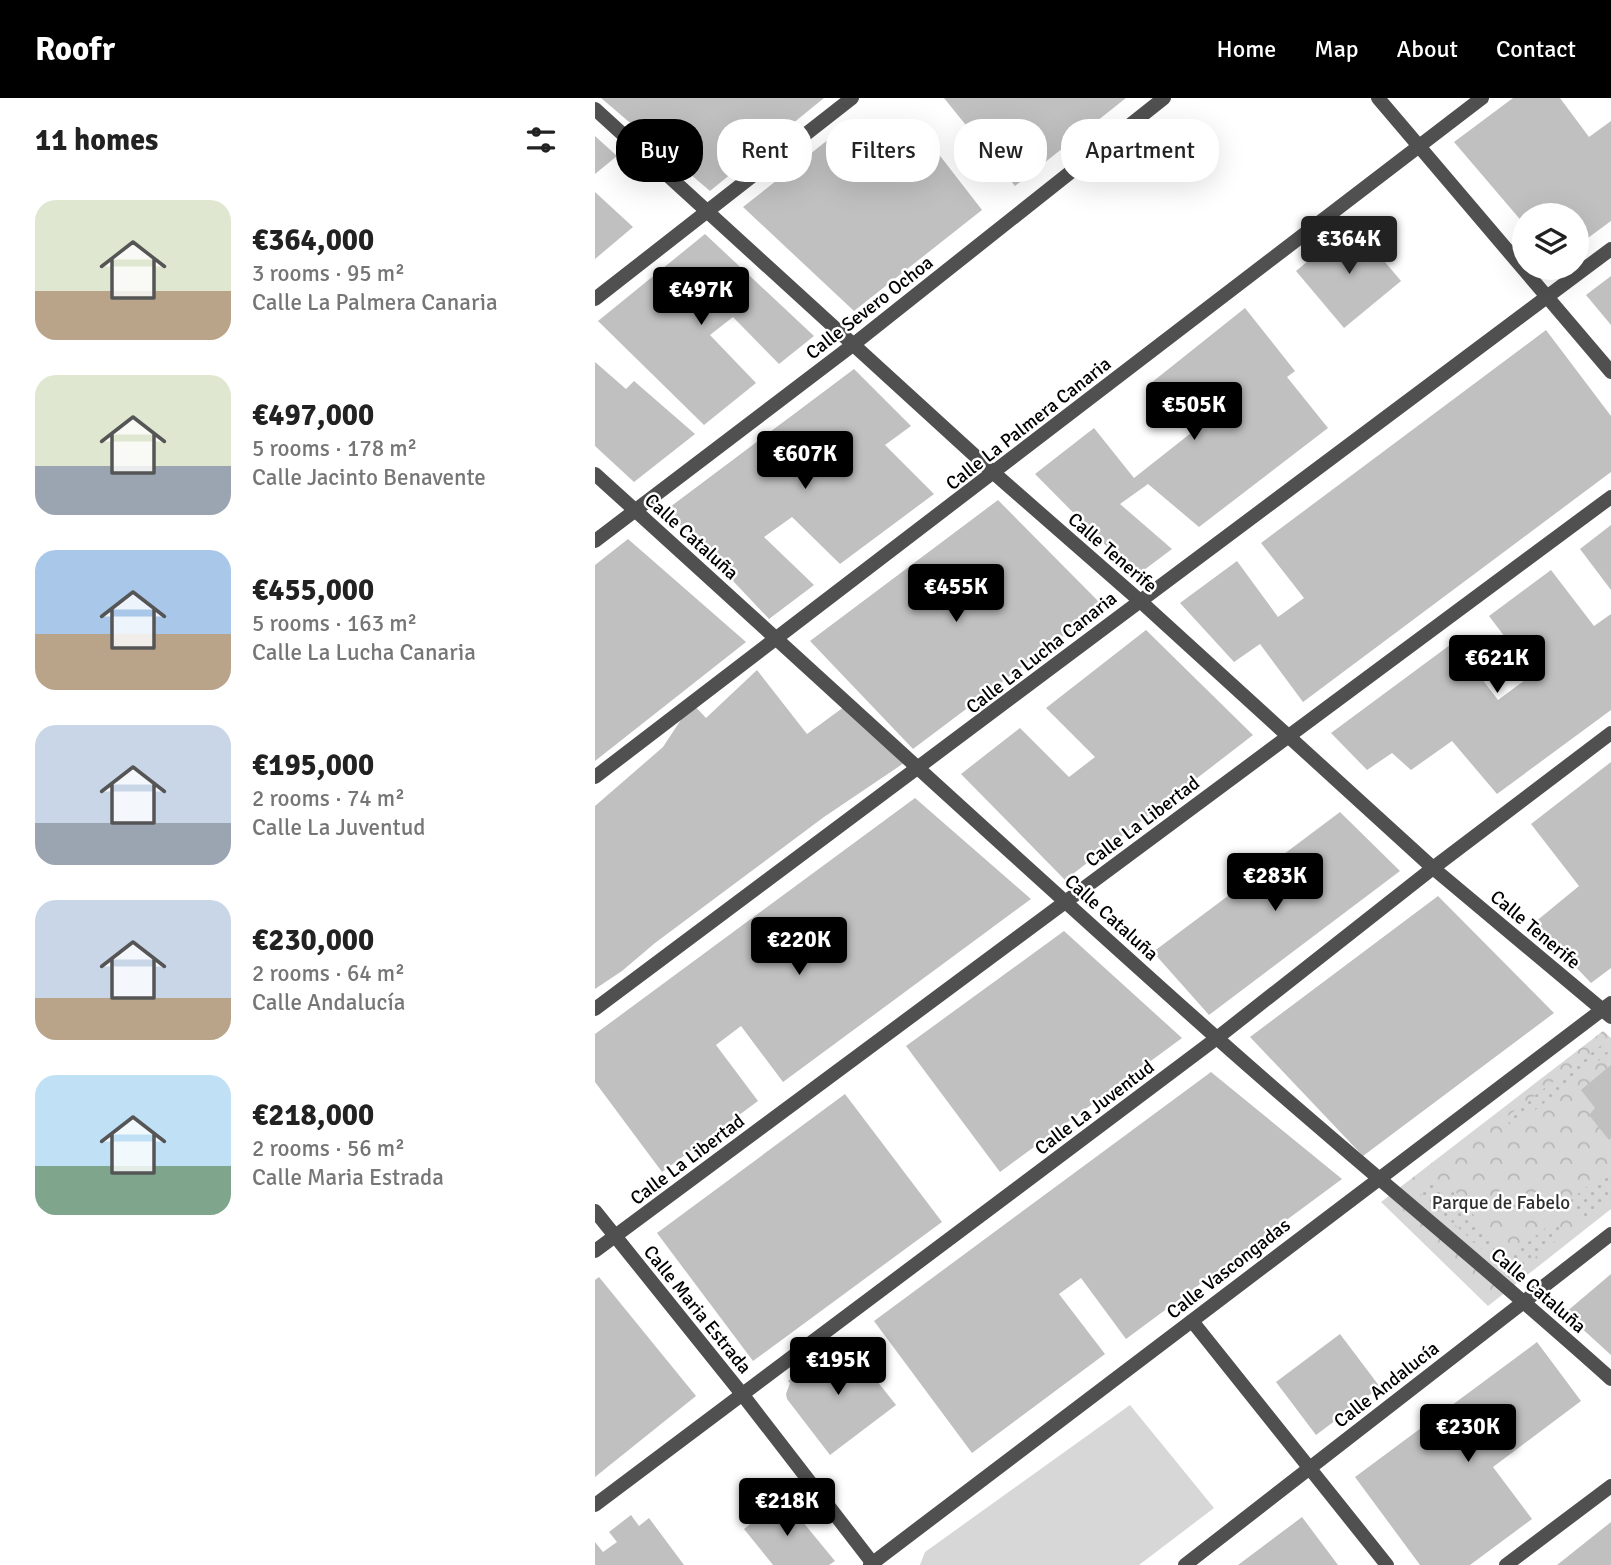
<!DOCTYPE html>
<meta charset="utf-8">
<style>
body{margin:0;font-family:Signika,sans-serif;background:#f6f6f6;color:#222;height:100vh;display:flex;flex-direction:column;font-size:26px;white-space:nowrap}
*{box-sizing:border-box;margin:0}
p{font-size:23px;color:#767676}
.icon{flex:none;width:38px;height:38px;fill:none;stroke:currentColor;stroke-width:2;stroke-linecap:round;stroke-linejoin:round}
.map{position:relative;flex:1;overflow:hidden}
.details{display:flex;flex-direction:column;background:#fff;width:595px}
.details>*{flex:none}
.banner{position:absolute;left:21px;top:21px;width:665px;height:63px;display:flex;gap:14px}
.buttons{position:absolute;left:917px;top:105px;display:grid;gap:14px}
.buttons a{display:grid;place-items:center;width:77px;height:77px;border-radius:50%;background:#fff;box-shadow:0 7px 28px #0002;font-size:35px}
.price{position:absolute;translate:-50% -60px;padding:0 16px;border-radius:7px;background:#000;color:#fff;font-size:23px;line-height:46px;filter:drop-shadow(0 2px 4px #0008)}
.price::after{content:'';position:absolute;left:50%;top:42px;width:21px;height:16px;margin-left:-10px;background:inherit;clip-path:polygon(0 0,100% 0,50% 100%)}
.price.on{background:#222;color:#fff}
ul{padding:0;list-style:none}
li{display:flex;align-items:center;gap:21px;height:175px;padding:0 35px}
li span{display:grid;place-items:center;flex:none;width:196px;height:140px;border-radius:21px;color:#555}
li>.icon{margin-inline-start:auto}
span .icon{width:84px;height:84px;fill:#fffc;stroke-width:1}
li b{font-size:30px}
h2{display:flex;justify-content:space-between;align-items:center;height:84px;padding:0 35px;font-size:30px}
.tag{padding:0 24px;border-radius:28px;background:#fff;box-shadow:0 7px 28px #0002;font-size:24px;line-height:63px}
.tag.on{background:#000;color:#fff}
header{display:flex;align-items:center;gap:42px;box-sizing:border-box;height:98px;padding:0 35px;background:#000;color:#fff}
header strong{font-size:33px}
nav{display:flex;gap:38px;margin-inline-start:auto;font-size:24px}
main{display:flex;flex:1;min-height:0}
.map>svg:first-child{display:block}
.grass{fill:#d7d7d7}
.forest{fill:url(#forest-crowns)}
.garden{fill:url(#garden-dots)}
.building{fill:#c0c0c0}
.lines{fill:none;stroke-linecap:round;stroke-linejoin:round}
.minor{stroke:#505050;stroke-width:14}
.labels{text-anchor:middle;stroke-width:5;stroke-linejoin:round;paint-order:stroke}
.street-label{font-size:19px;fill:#000;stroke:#fff}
.park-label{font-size:19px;fill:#2e2e2e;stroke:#fff}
</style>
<header>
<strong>Roofr</strong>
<nav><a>Home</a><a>Map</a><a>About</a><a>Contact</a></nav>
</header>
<main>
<section class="details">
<h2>11 homes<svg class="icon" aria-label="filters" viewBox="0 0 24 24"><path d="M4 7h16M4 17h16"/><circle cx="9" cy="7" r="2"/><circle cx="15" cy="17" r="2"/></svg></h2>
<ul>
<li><span style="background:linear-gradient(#dfe7d0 65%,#b9a48a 0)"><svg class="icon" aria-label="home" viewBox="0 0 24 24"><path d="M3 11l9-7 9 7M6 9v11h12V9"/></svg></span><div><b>€364,000</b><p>3 rooms · 95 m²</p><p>Calle La Palmera Canaria</p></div></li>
<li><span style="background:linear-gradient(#dfe7d0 65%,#9aa5b1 0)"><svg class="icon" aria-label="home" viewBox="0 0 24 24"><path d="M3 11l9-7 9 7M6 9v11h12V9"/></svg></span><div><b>€497,000</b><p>5 rooms · 178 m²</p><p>Calle Jacinto Benavente</p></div></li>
<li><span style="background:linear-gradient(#a9c7e8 60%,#b9a48a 0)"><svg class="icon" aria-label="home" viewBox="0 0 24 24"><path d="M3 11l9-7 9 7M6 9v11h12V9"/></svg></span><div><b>€455,000</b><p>5 rooms · 163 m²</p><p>Calle La Lucha Canaria</p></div></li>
<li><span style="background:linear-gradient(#c9d6e8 70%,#9aa5b1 0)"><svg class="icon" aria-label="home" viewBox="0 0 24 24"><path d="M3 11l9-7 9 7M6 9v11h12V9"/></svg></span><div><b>€195,000</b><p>2 rooms · 74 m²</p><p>Calle La Juventud</p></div></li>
<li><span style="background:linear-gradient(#c9d6e8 70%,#b9a48a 0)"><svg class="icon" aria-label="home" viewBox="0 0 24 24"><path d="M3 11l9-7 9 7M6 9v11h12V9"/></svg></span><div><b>€230,000</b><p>2 rooms · 64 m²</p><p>Calle Andalucía</p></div></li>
<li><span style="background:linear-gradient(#bfe0f5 65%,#7fa58c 0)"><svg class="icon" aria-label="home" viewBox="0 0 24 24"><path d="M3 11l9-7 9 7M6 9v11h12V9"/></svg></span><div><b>€218,000</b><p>2 rooms · 56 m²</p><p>Calle Maria Estrada</p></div></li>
</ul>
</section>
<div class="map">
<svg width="1016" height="1467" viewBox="0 0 1016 1467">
<defs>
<pattern id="forest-crowns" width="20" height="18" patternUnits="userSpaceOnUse" patternTransform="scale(1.75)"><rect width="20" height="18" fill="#d7d7d7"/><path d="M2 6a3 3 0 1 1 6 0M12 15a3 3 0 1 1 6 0" fill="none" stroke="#b7b7b7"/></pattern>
<pattern id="garden-dots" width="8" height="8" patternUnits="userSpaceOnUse" patternTransform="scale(1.75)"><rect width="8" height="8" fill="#d7d7d7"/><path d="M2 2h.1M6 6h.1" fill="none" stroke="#b7b7b7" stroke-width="1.8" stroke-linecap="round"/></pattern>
</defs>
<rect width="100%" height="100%" fill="#fff"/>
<path class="grass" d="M535,1307L619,1410L544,1467H325L330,1454Z"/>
<path class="forest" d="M1008,933L1016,940V1111L893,1208L786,1104Z"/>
<g class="garden">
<path d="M1008,946L1016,953L917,1030L910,1020Z"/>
<path d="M1016,1069V1101L987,1122L973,1104Z"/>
<path d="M837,1078L850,1098L860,1093L907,1154L898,1161L821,1092Z"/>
<path d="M959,1123L969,1136L914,1180L905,1167Z"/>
</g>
<g class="building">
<path d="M6,0H229L115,93Z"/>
<path d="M349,0H531L420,88Z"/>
<path d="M918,0H965L994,39L1016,23V123L982,148V117H929V126L859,44Z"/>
<path d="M258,22L303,78L339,50L387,112L259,213L148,109Z"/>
<path d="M0,38L22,58L0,76Z"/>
<path d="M0,94L38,129L0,161Z"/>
<path d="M758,126L806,183L749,230L701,173Z"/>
<path d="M110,136L219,238L184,266L138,219L115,237L161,285L109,327L3,223Z"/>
<path d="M1016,178V227L991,197Z"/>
<path d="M650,210L700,273L692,279L733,330L604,429L553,386L525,406L577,451L541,478L440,376L499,330L539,380L596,335L556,285Z"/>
<path d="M951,232L1016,318V374L708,604L665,546L639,564L585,505L642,463L683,519L709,500L666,445Z"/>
<path d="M0,264L31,291L39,283L100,336L39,384L0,348Z"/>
<path d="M259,271L316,328L290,347L339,396L245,466L197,419L169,439L219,487L174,521L71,412Z"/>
<path d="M403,402L508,508L318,651L215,543Z"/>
<path d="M1016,427V492L985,451Z"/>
<path d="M33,441L151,544L0,663V467Z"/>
<path d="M956,472L999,528L1016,516V612L902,696L857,643L816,672L797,655L772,672L736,635L859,544L903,602L938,576L894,518Z"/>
<path d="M551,532L658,637L470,782L366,676L425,630L474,679L500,659L451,610Z"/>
<path d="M162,572L212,636L253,606L309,665L229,719L60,845L27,873L0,891V708L68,649L97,605L111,620Z"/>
<path d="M1016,664V870L996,885L939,825L984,788L936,726Z"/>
<path d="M320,700L436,801L188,984L146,928L121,947L163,1003L67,1074L0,984V936Z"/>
<path d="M745,714L805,773L614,917L558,854Z"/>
<path d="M843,798L959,915L768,1058L655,939Z"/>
<path d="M469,833L587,940L405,1074L311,948Z"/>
<path d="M1016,967V1040L1014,1042L994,1017L1000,1010L986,992Z"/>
<path d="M616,974L747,1081L531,1241L486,1180L464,1196L510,1256L377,1355L279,1223Z"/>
<path d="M250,996L347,1124L158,1263L62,1135Z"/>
<path d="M1016,1176V1257L970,1215Z"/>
<path d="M4,1179L101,1298L0,1379V1182Z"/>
<path d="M745,1236L785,1289L721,1337L681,1284Z"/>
<path d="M244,1243L252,1245L301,1307L235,1357L192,1301L191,1296L195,1285L193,1283Z"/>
<path d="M942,1244L986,1303L898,1369L937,1421L875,1467H825L760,1379Z"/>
<path d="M188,1400L240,1463L234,1467H178L149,1431Z"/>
<path d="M36,1417L44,1428L54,1420L89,1467H0V1444L8,1454L22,1444L14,1434Z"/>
<path d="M707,1419L743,1467H643Z"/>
<path d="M1016,1424V1467H962Z"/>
</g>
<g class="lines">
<g class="minor">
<path d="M783,0L1016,274"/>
<path d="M0,11L400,376L544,502L838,770L1016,919"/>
<path d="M0,201L257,0"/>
<path d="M0,376C208,564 414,755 623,941C752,1056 887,1165 1016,1281"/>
<path d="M0,443L259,246L569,0"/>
<path d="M0,679L887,0"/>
<path d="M0,911C340,660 676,403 1016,151"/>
<path d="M0,1113L147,1296L279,1467"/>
<path d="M0,1153L1016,399"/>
<path d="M597,1223L792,1467"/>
<path d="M0,1407L622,940L838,770L1016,635"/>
<path d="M275,1467L1016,905"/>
<path d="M590,1467L1016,1136"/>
<path d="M911,1467L1016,1388"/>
</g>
</g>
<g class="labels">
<g class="street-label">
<text transform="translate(274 209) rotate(-38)" y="7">Calle Severo Ochoa</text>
<text transform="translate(433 325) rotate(-38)" y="7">Calle La Palmera Canaria</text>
<text transform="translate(97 438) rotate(42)" y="7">Calle Cataluña</text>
<text transform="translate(518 454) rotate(41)" y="7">Calle Tenerife</text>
<text transform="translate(446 554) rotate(-38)" y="7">Calle La Lucha Canaria</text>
<text transform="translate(547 723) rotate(-37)" y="7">Calle La Libertad</text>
<text transform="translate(517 819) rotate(42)" y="7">Calle Cataluña</text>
<text transform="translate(941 831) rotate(40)" y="7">Calle Tenerife</text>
<text transform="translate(499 1009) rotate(-37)" y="7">Calle La Juventud</text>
<text transform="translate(92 1061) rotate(-37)" y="7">Calle La Libertad</text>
<text transform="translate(633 1170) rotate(-38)" y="7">Calle Vascongadas</text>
<text transform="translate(944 1192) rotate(41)" y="7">Calle Cataluña</text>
<text transform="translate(103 1211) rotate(51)" y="7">Calle Maria Estrada</text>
<text transform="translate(791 1286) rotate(-38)" y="7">Calle Andalucía</text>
</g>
<g class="park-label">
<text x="906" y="1111">Parque de Fabelo</text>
</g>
</g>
</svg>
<div class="buttons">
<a><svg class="icon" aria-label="layers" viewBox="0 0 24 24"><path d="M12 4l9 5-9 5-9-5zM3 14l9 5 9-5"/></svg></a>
</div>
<b class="price on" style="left:754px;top:178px">€364K</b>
<b class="price" style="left:106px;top:229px">€497K</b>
<b class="price" style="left:599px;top:344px">€505K</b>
<b class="price" style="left:210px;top:393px">€607K</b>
<b class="price" style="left:361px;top:526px">€455K</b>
<b class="price" style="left:902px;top:597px">€621K</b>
<b class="price" style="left:680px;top:815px">€283K</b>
<b class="price" style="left:204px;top:879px">€220K</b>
<b class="price" style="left:243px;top:1299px">€195K</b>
<b class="price" style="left:873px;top:1366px">€230K</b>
<b class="price" style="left:192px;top:1440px">€218K</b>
<div class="banner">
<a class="tag on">Buy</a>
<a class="tag">Rent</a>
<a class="tag">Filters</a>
<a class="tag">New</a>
<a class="tag">Apartment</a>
</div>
</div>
</main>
